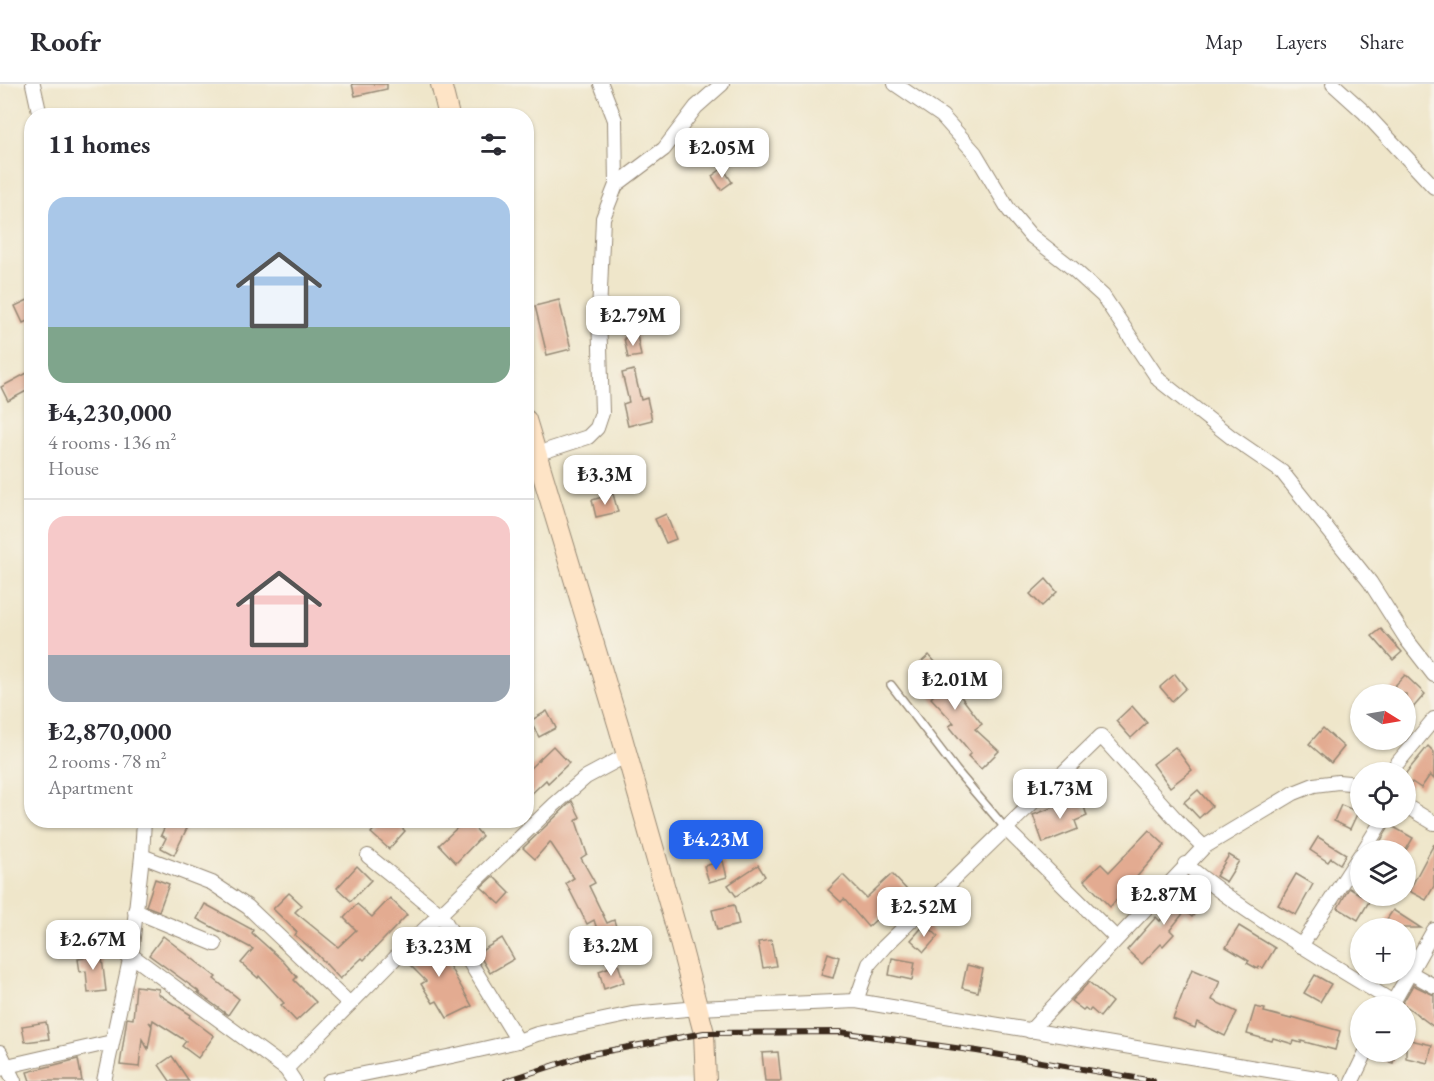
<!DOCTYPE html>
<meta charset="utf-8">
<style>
body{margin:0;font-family:"EB Garamond",serif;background:#f2f2f3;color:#2b2b33;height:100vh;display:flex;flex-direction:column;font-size:22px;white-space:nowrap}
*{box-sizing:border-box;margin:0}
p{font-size:20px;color:#7c7c81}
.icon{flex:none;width:33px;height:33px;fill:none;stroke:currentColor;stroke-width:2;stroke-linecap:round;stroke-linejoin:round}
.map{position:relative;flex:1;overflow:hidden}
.sheet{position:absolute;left:24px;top:24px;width:510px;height:720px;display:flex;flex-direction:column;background:#fff;border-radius:24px;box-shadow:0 2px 4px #0004}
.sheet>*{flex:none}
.needle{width:39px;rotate:101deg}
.fabs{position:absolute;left:1350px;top:600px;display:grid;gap:12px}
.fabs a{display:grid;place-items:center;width:66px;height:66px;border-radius:50%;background:#fff;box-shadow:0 2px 4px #0004;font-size:30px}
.price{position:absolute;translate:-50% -51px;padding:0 14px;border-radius:12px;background:#fff;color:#222;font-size:20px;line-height:39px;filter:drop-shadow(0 2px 3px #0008)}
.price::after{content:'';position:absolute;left:50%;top:36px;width:18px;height:14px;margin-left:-9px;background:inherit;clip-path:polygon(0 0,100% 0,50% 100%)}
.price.active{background:#2563eb;color:#fff}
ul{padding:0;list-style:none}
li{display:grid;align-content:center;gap:12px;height:318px;padding:0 24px}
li+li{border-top:2px solid #e1e1e2}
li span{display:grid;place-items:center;height:186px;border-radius:18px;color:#555}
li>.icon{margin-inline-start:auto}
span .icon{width:108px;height:108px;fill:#fffc;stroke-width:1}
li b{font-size:26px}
h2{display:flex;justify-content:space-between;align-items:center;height:72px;padding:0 24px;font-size:26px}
header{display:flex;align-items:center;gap:36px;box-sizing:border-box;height:84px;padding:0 30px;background:#fff;border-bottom:2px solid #e1e1e2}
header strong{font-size:28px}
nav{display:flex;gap:33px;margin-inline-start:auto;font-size:21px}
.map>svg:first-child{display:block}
.building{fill:#e3ab91}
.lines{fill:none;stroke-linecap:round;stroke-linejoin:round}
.lane-casing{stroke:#958874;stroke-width:10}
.street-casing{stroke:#958874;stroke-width:16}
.secondary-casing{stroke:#958874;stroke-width:22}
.lane{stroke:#fff;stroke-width:7}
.street{stroke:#fff;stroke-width:14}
.secondary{stroke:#fee4c6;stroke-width:20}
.rail-casing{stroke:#3b2a1e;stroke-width:6}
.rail{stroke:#f7f3e8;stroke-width:4;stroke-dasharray:11;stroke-linecap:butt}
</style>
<header>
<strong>Roofr</strong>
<nav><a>Map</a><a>Layers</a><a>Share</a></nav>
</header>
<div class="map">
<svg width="1434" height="997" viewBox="0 0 1434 997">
<rect width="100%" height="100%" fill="#f7f3e8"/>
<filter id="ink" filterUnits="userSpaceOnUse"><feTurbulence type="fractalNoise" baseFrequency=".0167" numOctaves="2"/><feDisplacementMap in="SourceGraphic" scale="12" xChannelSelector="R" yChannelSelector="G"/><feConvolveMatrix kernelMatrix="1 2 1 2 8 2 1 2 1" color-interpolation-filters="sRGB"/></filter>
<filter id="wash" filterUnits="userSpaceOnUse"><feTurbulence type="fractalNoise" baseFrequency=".008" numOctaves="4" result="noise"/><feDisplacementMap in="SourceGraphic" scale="24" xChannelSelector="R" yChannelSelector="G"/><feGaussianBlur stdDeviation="1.35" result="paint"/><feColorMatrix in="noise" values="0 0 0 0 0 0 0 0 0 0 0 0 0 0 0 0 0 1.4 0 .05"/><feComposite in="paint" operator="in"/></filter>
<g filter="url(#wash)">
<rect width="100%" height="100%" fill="#efe6ca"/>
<g id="blocks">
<g class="building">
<path d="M352,0H387V5L355,12Z"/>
<path d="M723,84L732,98L721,106L712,92Z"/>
<path d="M32,214V235L23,239L15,222Z"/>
<path d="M559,216L571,265L547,271L535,222Z"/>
<path d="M637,251L641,272L628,274L624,254Z"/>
<path d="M634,286L641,316L647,314L652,336L628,342L623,320L629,318L622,289Z"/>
<path d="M27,289L32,298V304L8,317L1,303Z"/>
<path d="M613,410L618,428L596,433L592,416Z"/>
<path d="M666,430L676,455L666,459L655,435Z"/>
<path d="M1046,495L1057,508L1042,522L1030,510Z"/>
<path d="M1381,545L1402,568L1393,576L1372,552Z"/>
<path d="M929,571L961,608L959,610L982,640L975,645L999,667L981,685L968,672L971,669L949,642L954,639L931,614L933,612L911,587Z"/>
<path d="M1175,590L1186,604L1172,617L1160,603Z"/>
<path d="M1405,591L1425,610L1411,626L1406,621V610H1387Z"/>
<path d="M1132,622L1147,639L1131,654L1116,637Z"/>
<path d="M547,627L556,644L539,653L530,637Z"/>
<path d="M1323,644L1344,663L1331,679L1309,660Z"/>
<path d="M553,662L569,679L548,699L546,696L526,715V688Z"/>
<path d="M1428,662L1434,668V695L1430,691L1421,704L1412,698L1406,707V689Z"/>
<path d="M1175,663L1192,686L1170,703L1153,680Z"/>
<path d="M1198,706L1212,722L1199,734L1184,718Z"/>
<path d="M1081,713L1087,732L1075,737L1078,745L1043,759L1033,731Z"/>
<path d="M572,717L580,733L576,737L587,770L581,774L595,799L589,802L607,839L614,836L625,873L608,879L594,836L587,840L566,799L574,794L550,758L535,775L523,764Z"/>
<path d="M1341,721L1358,728L1350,745L1334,737Z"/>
<path d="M168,736H172L187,744L174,771L161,764L166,754L161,751Z"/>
<path d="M382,736H394L405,747L389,765L371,749Z"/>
<path d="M450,736H468L482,752L456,779L439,761L457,744Z"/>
<path d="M1390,741L1413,754L1406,766H1395L1380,758Z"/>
<path d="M1149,746L1165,761L1110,823L1084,796L1101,780L1109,788Z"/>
<path d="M1318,753L1346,770L1340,780L1331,774L1328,778L1310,766Z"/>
<path d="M1434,760V802L1426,816L1409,807Z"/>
<path d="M1229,771L1239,777L1226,798L1216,792Z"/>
<path d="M723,777L727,793L709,798L704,782Z"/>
<path d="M758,781L765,792L736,812L728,801Z"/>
<path d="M357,782L371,796L351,817L337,804Z"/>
<path d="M892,790L908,807L868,843L844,815L841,818L828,806L843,791L866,814Z"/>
<path d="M1296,790L1313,800L1296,831L1278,821Z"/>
<path d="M493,792L510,809L500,820L481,803Z"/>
<path d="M155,795L169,800L159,827L146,822Z"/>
<path d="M1186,803L1204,817L1192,833L1185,827L1170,846L1174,850L1163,862L1161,860L1142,880L1127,866L1156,833L1160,837Z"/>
<path d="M1349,804L1370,816L1358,836L1338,824Z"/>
<path d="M289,809L302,821L295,828L338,863L356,846L344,834L357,820L372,833L390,814L407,831L364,876L362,874L340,895L314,867L295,851L297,848L273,825Z"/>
<path d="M205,820L253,846L252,849L282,876L297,893L294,896L316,918L296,937L281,921L284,919L259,892L258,894L241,879L253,865L197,835Z"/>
<path d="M734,821L739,841L717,846L712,826Z"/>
<path d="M1393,826L1421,844H1389L1383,841Z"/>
<path d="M925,840L938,852L924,868L911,856Z"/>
<path d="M1239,842L1275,864L1263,884L1259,883L1258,885L1247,879L1249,877L1226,863Z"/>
<path d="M163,852L216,893L214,895L239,915L228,931L197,908L201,909L149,871Z"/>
<path d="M431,852L445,866L442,869L472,922L447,934L437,917L433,919L421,900L426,897L406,877Z"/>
<path d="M502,854L514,875L490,889L478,869Z"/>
<path d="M771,856L776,882L763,884L758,858Z"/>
<path d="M101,866L106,907L88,909L86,887L80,888L78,875L84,874L83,868Z"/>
<path d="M828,869L839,873L833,894L821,891Z"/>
<path d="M892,874L915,878L912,896L889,891Z"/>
<path d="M618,880L624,898L604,905L599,887Z"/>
<path d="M967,881L983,885L978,908L962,904Z"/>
<path d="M1192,885L1220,897L1212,916L1237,928L1225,952L1197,938L1195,944L1173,935Z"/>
<path d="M1315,891L1331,900L1320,918L1304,909Z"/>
<path d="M1089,898L1112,918L1100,933L1091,925L1089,927L1085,924L1083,926L1071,917Z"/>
<path d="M1413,901L1434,911V943L1406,922H1401Z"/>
<path d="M136,902L159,905L158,910L191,931L189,933L214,952L198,974L182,962L186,957L153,936L152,940L149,938L152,942L148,965L142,955L139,983L120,981L127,934L133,935Z"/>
<path d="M1255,923L1265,925L1264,928L1291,935L1292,933L1340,947L1335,966L1301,957V959L1294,957L1293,960L1273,954L1272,957L1247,950Z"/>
<path d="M46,938L49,955L25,958L22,942Z"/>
<path d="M1406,955L1432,961L1428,979L1406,974Z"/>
<path d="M778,968L781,997H765L762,969Z"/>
<path d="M1375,968H1396L1393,979L1373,973Z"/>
<path d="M172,972L189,997H170L159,981Z"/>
<path d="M78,975L82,997H30L27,988Z"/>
</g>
</g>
</g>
<g filter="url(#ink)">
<use href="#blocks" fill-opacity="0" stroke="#958874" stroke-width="1.5"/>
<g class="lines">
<g class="lane-casing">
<path id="lane" d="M891,601L956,686L1006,745"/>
</g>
<g class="street-casing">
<g id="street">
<path d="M33,0L40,32"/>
<path d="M895,0L942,32L975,69L1009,126L1030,151L1071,183L1103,212L1159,296L1231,353L1282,388L1370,498L1407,556L1434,591"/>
<path d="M1333,0L1364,28L1434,103"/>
<path d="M616,101L664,65L696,23L722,0"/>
<path d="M536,370L588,353L597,344L602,329L599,230L603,134L616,101L615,36L601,0"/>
<path d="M1390,688L1434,635"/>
<path d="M1406,722L1434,739"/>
<path d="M1006,745L1116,854"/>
<path d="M1364,766L1384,734"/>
<path d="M142,772L212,799L248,823L350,920"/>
<path d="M368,772L441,831L518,957"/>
<path d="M1185,780C1250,833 1322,874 1393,918"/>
<path d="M135,827L215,860"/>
<path d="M1301,862L1360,771"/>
<path d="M131,871L286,985"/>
<path d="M1409,888L1434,902"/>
<path d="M856,917L869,880L884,863L1101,652L1181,741L1204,763"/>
<path d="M1391,922L1434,846"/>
<path d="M1030,947L1204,763L1294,709L1314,701L1338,698L1360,700"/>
<path d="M0,968L14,997"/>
<path d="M0,985L7,982L112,958"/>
<path d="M104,997L131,871L142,772L144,736"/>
<path d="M294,997L286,985L407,862L554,721L586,693L627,671"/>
<path d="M329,997L452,972L518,957L537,950L632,930L698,924L856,917L1334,997"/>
<path d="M1352,997L1366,968"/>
</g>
</g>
<g class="secondary-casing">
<g id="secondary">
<path d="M441,0L449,32"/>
<path d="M526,336L619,643L677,847L704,949L706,997"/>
</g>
</g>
<use href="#lane" class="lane"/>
<use href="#street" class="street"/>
<use href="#secondary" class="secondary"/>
<g class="rail-casing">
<path id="rail" d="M506,997L586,971L704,949L840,948L977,967L1153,997"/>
</g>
<use href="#rail" class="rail"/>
</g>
</g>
</svg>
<div class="fabs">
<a><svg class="needle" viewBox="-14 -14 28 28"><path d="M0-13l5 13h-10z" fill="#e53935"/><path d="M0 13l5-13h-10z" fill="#7c7c81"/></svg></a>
<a><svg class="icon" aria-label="locate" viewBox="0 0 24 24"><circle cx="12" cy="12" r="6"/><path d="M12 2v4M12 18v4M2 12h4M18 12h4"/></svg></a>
<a><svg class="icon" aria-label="layers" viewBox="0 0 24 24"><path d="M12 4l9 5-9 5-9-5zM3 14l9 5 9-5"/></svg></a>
<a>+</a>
<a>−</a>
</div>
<b class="price" style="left:722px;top:95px">₺2.05M</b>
<b class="price" style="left:633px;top:263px">₺2.79M</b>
<b class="price" style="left:605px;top:422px">₺3.3M</b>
<b class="price" style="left:955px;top:627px">₺2.01M</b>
<b class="price" style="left:1060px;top:736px">₺1.73M</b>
<b class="price active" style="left:716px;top:787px">₺4.23M</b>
<b class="price" style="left:1164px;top:842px">₺2.87M</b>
<b class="price" style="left:924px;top:854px">₺2.52M</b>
<b class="price" style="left:93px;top:887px">₺2.67M</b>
<b class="price" style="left:611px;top:893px">₺3.2M</b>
<b class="price" style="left:439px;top:894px">₺3.23M</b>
<section class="sheet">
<h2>11 homes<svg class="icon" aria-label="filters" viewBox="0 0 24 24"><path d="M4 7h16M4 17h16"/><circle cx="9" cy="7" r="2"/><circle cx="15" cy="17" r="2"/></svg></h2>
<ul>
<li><span style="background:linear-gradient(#a9c7e8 70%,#7fa58c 0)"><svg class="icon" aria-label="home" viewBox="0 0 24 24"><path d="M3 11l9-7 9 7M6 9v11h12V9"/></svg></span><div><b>₺4,230,000</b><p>4 rooms · 136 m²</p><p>House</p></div></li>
<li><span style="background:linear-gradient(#f6c9c9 75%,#9aa5b1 0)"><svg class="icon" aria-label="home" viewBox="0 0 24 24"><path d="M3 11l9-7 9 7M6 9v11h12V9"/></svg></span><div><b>₺2,870,000</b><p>2 rooms · 78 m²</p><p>Apartment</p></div></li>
</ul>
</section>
</div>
